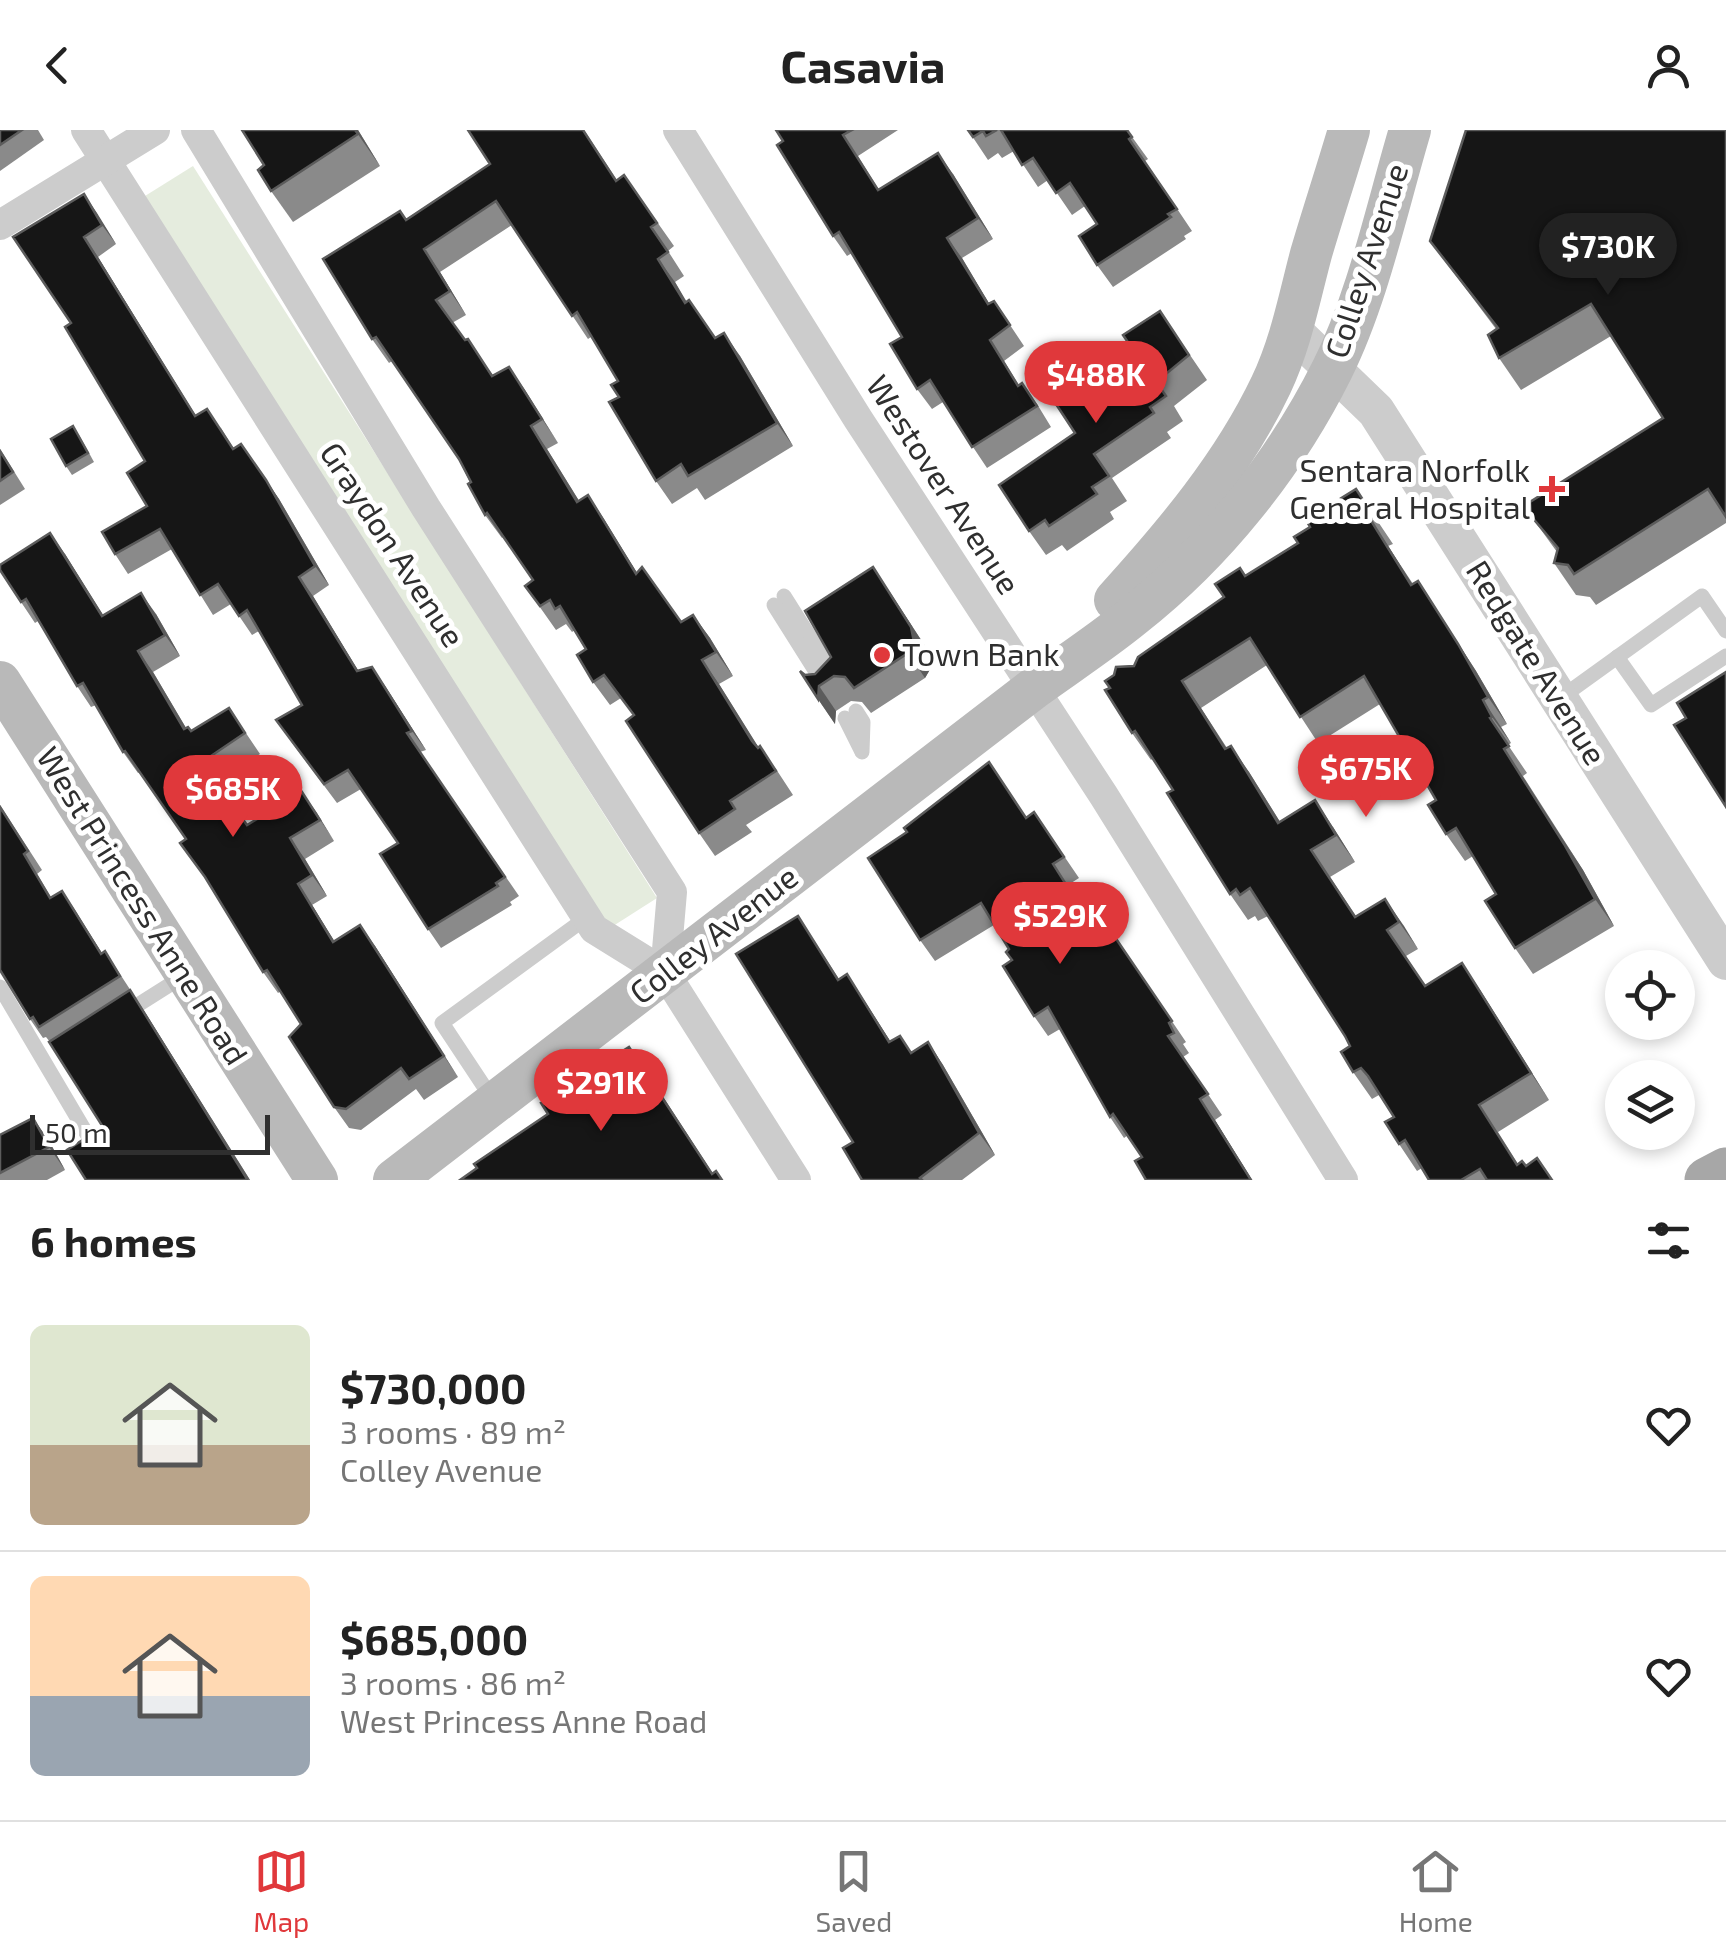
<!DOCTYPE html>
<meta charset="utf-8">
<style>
body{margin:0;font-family:"Exo 2",sans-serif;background:#f2f2f2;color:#222;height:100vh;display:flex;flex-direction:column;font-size:38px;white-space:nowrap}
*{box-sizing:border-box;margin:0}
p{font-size:32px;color:#767676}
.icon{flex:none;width:55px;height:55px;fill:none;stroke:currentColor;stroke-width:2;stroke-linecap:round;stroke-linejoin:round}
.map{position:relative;height:1050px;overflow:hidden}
.panel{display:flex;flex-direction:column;background:#fff;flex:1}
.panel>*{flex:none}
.tools{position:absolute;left:1605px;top:820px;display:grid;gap:20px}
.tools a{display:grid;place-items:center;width:90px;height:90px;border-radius:50%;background:#fff;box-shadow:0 5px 15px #0003;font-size:50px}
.scale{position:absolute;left:30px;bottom:25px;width:240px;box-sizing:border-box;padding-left:10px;border:5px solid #2f2f2f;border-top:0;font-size:28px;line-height:35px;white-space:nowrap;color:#2f2f2f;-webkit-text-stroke:8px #fff;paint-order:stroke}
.price{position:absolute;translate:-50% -85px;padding:0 22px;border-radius:35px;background:#e0383b;color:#fff;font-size:32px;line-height:65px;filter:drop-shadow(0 2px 5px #0008)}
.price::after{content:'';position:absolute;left:50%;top:60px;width:30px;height:22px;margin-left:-15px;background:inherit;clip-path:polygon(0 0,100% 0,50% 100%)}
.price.active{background:#222;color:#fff}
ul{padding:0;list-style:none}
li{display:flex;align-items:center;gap:30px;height:250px;padding:0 30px}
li+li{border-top:2px solid #e0e0e0}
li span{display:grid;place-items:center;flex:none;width:280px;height:200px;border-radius:15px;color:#555}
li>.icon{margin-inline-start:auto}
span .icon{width:120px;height:120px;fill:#fffc;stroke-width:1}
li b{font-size:42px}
h2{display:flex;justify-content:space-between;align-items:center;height:120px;padding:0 30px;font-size:42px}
header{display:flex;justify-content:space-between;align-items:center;height:130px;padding:0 30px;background:#fff;font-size:45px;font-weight:700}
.tabs{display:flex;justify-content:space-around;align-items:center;height:140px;border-top:2px solid #e0e0e0;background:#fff;font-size:28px;color:#767676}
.tabs a{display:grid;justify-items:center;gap:5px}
.tabs .active{color:#e0383b}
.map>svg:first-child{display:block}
.green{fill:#e5ecde}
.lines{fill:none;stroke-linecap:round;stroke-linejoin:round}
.service{stroke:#ccc;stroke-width:15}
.minor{stroke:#ccc;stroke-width:30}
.tertiary{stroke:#ccc;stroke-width:38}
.secondary{stroke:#b9b9b9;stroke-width:42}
.primary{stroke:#a7a7a7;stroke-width:45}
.wall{fill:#8a8a8a}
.shaded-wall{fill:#5c5c5c}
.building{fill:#161616;stroke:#5c5c5c;stroke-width:2.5}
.poi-dot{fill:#e0383b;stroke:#fff;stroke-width:4}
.labels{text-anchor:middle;stroke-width:10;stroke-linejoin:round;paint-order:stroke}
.street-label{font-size:32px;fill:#2f2f2f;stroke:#fff}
.poi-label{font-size:32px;fill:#2f2f2f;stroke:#fff;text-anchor:end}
</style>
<header><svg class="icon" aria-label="back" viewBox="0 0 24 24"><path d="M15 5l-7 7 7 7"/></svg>Casavia<svg class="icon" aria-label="person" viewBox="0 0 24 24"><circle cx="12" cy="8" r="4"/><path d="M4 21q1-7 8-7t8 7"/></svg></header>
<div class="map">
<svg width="1726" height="1050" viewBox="0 0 1726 1050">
<rect width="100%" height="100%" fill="#fff"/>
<path class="green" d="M193,36L657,768L610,798L145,66Z"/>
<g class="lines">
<g class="service">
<path d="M784,466L835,547"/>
<path d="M774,475L825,556"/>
<path d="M1617,527L1651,575L1726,526"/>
<path d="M1559,569L1702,466L1726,501"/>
<path d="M856,581L863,592L862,622"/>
<path d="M845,588L861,620"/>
<path d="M0,857L91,1011"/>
<path d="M125,883L182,847"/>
<path d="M493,970L442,893L586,788"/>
</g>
<g class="minor">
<path d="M86,0L594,799L665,843L796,1050"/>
<path d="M196,0L426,378L672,762L665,843"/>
<path d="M678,0L858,289L1104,666L1343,1050"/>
<path d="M0,95L155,0"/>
</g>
<path class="tertiary" d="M1293,201L1376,281L1726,831"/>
<g class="secondary">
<path d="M1115,470C1174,405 1233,335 1271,255C1291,213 1299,169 1311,124C1323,83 1337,41 1349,0"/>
<path d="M0,552L317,1050"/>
<path d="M394,1050L1033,559C1066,535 1100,513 1132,487C1215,422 1285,334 1332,240C1368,168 1387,77 1410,0"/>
</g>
<path class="primary" d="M1707,1050L1726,1040"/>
</g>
<g class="wall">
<path d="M0,0H38L44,10L0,41Z"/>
<path d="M358,0L380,36L293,92L271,61Z"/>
<path d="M468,0H584L617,50L624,45L674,116L668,121L684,146L675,152L686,172L715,208L740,226L793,316L705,370L697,358L672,374L656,351L619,267L618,251L591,207L588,209L512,95L440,142L466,185L452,193L493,245L509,237L558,313L547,319L579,371L588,365L637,443L681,492L693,485L710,508L733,546L719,554L758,617L776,639L793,665L746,695L752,702L715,726L699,703L634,586L621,568L610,575L593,552L586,519L575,500L572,502L566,494L556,500L525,456L533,450L503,407L502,408L485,385L459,329L392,231L389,233L372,209L406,89L490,34Z"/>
<path d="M776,0H898L858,26L879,60L953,44L993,109L962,128L989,174L994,171L1024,216L1004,231L1019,255L1037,274L1051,297L987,338L943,272L932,279L917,259L902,207L852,123L847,126L833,106Z"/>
<path d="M968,0H1127L1148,29L1145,31L1192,101L1184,106L1186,109L1113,157L1097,135V94L1085,76L1072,85L1048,50L1038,57L1014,21L1002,28L998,23L988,30Z"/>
<path d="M1726,0V393L1596,475L1590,467L1576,465L1554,433L1557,422L1531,386L1663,288L1611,206L1521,260L1499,228L1496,199L1430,111Z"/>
<path d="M84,64L116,114L98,127L196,286L221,298L234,319L241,314L279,369L329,455L313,466L358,541L372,537L385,556L426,620L420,622L519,766L510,772L512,775L441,818L428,799L398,713L361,659L337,673L290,610L302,575L259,501L252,505L231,474L213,485L172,419L128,444L115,424L147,376L145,331L71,193Z"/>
<path d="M1160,181L1207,250L1174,276L1183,291L1167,302L1171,308L1112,348L1127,371L1110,382L1114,389L1067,421L1062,415L1046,425L1029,401L1075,303L1134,221Z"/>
<path d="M79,305L94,332L72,345L66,336Z"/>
<path d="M0,319L25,359L0,375Z"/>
<path d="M1356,359L1393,414L1388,416L1413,454L1418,451L1476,541L1507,594L1501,597L1511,613L1508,615L1527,643L1523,646L1583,740L1614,796L1533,844L1515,818L1496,764L1473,726L1465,731L1446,704L1436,670L1380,574L1318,613L1267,535L1201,578L1227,618L1249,642L1280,692L1333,697L1355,732L1330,747L1356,786L1385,769L1418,819L1406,826L1425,856L1480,860L1549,970L1498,1002L1518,1034L1526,1036L1552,1050H1429L1422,1038L1417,1041L1399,1014L1394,987L1379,965L1372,969L1353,942L1350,916L1345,906L1268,786L1258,791L1255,786L1248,790L1230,764L1173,660L1153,628L1151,630L1132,603L1110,558L1134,536L1224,467L1246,446L1298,413L1310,397Z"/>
<path d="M65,424L103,486L156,484L180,526L153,542L186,598L191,601L229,578L260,624L220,651L235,672L232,674L247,695L302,662L334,711L305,729L327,766L312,775L334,811L375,816L458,947L424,970L416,959L361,1000L349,998L334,977L301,894L281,861L278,863L263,842L186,709L140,642L138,643L123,622L96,575L91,577L77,556L38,491L35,493L21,472Z"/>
<path d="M890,462L929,522L932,536L925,548L871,583L862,572L851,571L836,581L835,594L818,569L805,545L815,544Z"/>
<path d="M0,675L42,740L37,744L51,767L62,761L102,823L105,821L146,884L250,1050H86L103,997L50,912L46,907L43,908L30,889L0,840Z"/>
<path d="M1034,682L1079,748L1068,755L1080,774L1089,769L1186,912L1183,914L1189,923L1183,927L1222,985L1215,990L1252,1050H1146L1142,1027L1128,1005L1124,1008L1110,987L1060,899L1048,906L1034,886L1012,830L1009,819L994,795L935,831L920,810L907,702L1027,688Z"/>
<path d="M798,786L839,849L847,844L890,911L911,922L928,912L943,935L995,1025L962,1050H862Z"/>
<path d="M33,988L49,1011L65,1040L47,1050H0V1005Z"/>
</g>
<g class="shaded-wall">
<path d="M355,0H358L380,36Z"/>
<path d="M938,23L953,44L993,109L978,88Z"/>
<path d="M84,64L97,83L116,114L102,95Z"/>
<path d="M84,107L98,127L208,306L195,286Z"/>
<path d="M947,108L962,128L1002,195L988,174Z"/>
<path d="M424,119L440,142L466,185L450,161Z"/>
<path d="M658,129L675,152L701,196L685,173Z"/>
<path d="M724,203L740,226L793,316L777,293Z"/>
<path d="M509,237L525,260L558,313L542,289Z"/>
<path d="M531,296L547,319L594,395L577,372Z"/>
<path d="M266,350L279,369L329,455L315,436Z"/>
<path d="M588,365L604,389L652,467L636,444Z"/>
<path d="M1370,389L1388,416L1430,482L1411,455Z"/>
<path d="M50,403L65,424L117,507L102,486Z"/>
<path d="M873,437L929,522L932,536L925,548L908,523Z"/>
<path d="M299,447L313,466L370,560L357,541Z"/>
<path d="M1418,451L1476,541L1507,594L1488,567Z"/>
<path d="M141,463L156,484L180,526L165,505Z"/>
<path d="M693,485L710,508L733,546L716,522Z"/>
<path d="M138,521L153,542L199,620L184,599Z"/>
<path d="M702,530L719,554L769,634L752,611Z"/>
<path d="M372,537L385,556L426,620L412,601Z"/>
<path d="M1182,551L1201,578L1244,646L1225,619Z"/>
<path d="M819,556L836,581L835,594L818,569Z"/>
<path d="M1483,570L1501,597L1511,613L1492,587Z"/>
<path d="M1231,616L1249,642L1297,719L1278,693Z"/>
<path d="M1504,619L1583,740L1614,796L1595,769Z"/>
<path d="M302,662L317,683L334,711L320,690Z"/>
<path d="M1315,670L1333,697L1355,732L1336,705Z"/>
<path d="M290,708L305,729L327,766L312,745Z"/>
<path d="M298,754L312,775L348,833L333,812Z"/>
<path d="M62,761L75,780L114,843L101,824Z"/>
<path d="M1385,769L1404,796L1418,819L1399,792Z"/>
<path d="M360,795L375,816L458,947L444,926Z"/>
<path d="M1462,833L1480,860L1549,970L1531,943Z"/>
<path d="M847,844L862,867L905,934L889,912Z"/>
<path d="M130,860L146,884L250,1050L247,1049Z"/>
<path d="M928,912L943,935L995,1025L979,1003Z"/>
<path d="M629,917L647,942L717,1050H716Z"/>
<path d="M1200,969L1215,990L1252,1050H1251Z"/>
<path d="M33,988L49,1011L65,1040L49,1017Z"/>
</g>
<g class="building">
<path d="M0,0H22L0,15Z"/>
<path d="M242,0H355L358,4L271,61L258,40L264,35Z"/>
<path d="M468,0H583L616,51L624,45L657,93L651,97L668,122L658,129L685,173L689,170L715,208L724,203L777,293L688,346L681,334L656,351L609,272L619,267L611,255L618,251L577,182L572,186L496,71L424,119L450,161L436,170L465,210L468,209L492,246L509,237L542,289L531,296L577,372L588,365L636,444L642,437L681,492L693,485L716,522L702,530L752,611L758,618L760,616L776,641L730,671L735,679L699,703L626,591L634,585L604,545L593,552L577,525L586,519L560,476L555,479L550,470L540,476L525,456L533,450L487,383L485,385L468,354L471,352L459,329L376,207L372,209L323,129L400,81L406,90L490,34Z"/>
<path d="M776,0H852L843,5L878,60L938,23L978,88L947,108L988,174L994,171L1010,195L990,210L1018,256L1022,253L1037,276L972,317L930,250L917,259L890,214L902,207L839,102L833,106L777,15L783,11Z"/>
<path d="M968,0H997L986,6L983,1L973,7Z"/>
<path d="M1001,0H1127L1132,7L1129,9L1177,79L1168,84L1171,87L1097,135L1079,106L1097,94L1070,53L1056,63L1033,28L1022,35Z"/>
<path d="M1466,0H1726V387L1708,359L1574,444L1568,435L1554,433L1558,418L1531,386L1530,372L1663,288L1591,174L1499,228L1488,205L1498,198L1430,111Z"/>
<path d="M84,64L102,95L84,107L195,286L207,279L233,319L241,314L266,350L315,436L299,447L357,541L372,537L412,601L407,603L505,747L496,753L498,756L428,799L380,724L398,713L348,640L324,654L276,590L302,575L247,480L239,486L218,454L200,465L160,399L115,424L102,402L147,376L127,343L145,331L65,197L71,193L13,107Z"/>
<path d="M1160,181L1189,225L1156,252L1166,266L1150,277L1154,283L1094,324L1109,346L1092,357L1097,364L1049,396L1045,390L1029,401L999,355L1075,303L1056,274L1134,221L1123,205Z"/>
<path d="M73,296L88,323L66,336L51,309Z"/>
<path d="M0,321L13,342L0,351Z"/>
<path d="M1356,359L1374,387L1370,389L1411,455L1418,451L1458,514L1488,567L1483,570L1492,587L1490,588L1509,616L1504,619L1564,714L1595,769L1515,818L1485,771L1496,764L1456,698L1446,704L1428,675L1436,670L1364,546L1300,587L1250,508L1182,551L1225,619L1231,616L1278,693L1315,670L1336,705L1311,720L1355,787L1385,769L1399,792L1387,800L1425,856L1462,833L1531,943L1479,975L1517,1035L1522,1031L1526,1036L1537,1028L1552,1050H1487L1480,1039L1461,1050H1429L1405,1010L1399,1014L1385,992L1394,987L1368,946L1361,938L1353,942L1341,922L1350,916L1345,906L1250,758L1240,765L1236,759L1230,764L1167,663L1173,660L1135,601L1132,603L1105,560L1110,558L1105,551L1114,545L1116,537L1134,536L1138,527L1224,467L1215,454L1240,438L1245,446L1298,413L1294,407L1310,397L1306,390Z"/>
<path d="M50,403L102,486L141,463L165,505L138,521L184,599L188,597L191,601L229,578L245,603L205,630L220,651L217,654L247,695L302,662L320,690L290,708L312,745L298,754L333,812L360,795L444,926L409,949L401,938L346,979L334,977L289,907L301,894L267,840L263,842L205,747L180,713L186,709L125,621L123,622L83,553L77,556L26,469L21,472L0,440V435Z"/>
<path d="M873,437L911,497L914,512L908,523L854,558L845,547L834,546L819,556L818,569L800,541L805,545L815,544L831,527L805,481Z"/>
<path d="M1726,542V677L1674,595L1686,588L1677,573Z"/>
<path d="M989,632L1026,688L1034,682L1064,727L1053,734L1079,775L1089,769L1172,891L1169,893L1174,903L1168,906L1208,964L1200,969L1251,1050H1146L1135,1031L1142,1027L1113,984L1110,987L1048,877L1034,886L1003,836L1012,830L1006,822L1009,819L981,773L920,810L868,728L907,702L904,698Z"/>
<path d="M0,677L28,721L24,724L50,768L62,761L101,824L105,821L120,846L39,897L33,887L30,889L0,840Z"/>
<path d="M798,786L838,850L847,844L889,912L900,906L911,923L928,912L979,1003L920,1048L922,1050H862L843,1018L853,1012L736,824Z"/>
<path d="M130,860L247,1049L246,1050H86L67,1020L103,997L49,912Z"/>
<path d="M629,917L712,1044L716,1041L722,1050H460L477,1038L474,1034L548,984L541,973Z"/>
<path d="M33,988L49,1017L0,1043V1005Z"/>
</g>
<g class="poi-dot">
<path d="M1547 344h10v10h10v10h-10v10h-10v-10h-10v-10h10z"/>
<circle cx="882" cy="525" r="10"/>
</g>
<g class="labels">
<g class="street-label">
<text transform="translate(1367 131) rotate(-72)" y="11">Colley Avenue</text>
<text transform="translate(943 355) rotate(57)" y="11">Westover Avenue</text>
<text transform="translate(392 415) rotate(57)" y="11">Graydon Avenue</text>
<text transform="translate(1536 533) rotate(58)" y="11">Redgate Avenue</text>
<text transform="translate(142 776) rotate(58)" y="11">West Princess Anne Road</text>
<text transform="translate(714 805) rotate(-38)" y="11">Colley Avenue</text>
</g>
<g class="poi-label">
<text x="1530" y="352">Sentara Norfolk<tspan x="1530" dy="37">General Hospital</tspan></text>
<text x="902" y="536" text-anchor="start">Town Bank</text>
</g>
</g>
</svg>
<div class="tools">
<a><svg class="icon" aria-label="locate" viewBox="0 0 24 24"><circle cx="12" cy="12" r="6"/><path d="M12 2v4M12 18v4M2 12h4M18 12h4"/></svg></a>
<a><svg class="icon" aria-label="layers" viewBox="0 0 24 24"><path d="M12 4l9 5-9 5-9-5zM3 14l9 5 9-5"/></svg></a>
</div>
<div class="scale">50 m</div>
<b class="price active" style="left:1608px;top:168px">$730K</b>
<b class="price" style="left:1096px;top:296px">$488K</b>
<b class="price" style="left:1366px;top:690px">$675K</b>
<b class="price" style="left:233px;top:710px">$685K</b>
<b class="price" style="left:1060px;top:837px">$529K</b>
<b class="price" style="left:601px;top:1004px">$291K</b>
</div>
<section class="panel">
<h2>6 homes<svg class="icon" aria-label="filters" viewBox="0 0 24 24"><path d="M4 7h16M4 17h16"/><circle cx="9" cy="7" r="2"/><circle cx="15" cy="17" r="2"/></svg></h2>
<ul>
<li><span style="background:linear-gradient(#dfe7d0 60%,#b9a48a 0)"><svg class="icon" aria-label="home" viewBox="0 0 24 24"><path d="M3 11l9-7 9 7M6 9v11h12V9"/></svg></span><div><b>$730,000</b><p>3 rooms · 89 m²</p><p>Colley Avenue</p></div><svg class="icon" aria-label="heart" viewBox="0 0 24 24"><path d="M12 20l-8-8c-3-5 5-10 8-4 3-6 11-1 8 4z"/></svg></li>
<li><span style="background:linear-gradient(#ffd9b3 60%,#9aa5b1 0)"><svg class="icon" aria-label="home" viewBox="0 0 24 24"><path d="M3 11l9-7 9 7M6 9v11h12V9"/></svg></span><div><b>$685,000</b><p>3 rooms · 86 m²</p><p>West Princess Anne Road</p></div><svg class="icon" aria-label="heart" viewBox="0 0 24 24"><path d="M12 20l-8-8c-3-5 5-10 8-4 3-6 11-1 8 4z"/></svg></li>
</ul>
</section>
<nav class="tabs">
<a class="active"><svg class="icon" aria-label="map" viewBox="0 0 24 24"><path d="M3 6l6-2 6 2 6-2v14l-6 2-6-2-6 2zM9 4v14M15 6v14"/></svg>Map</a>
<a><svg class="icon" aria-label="saved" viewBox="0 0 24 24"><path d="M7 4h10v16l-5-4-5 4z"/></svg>Saved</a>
<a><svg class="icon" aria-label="home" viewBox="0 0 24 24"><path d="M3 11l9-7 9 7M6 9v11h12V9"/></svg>Home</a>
</nav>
